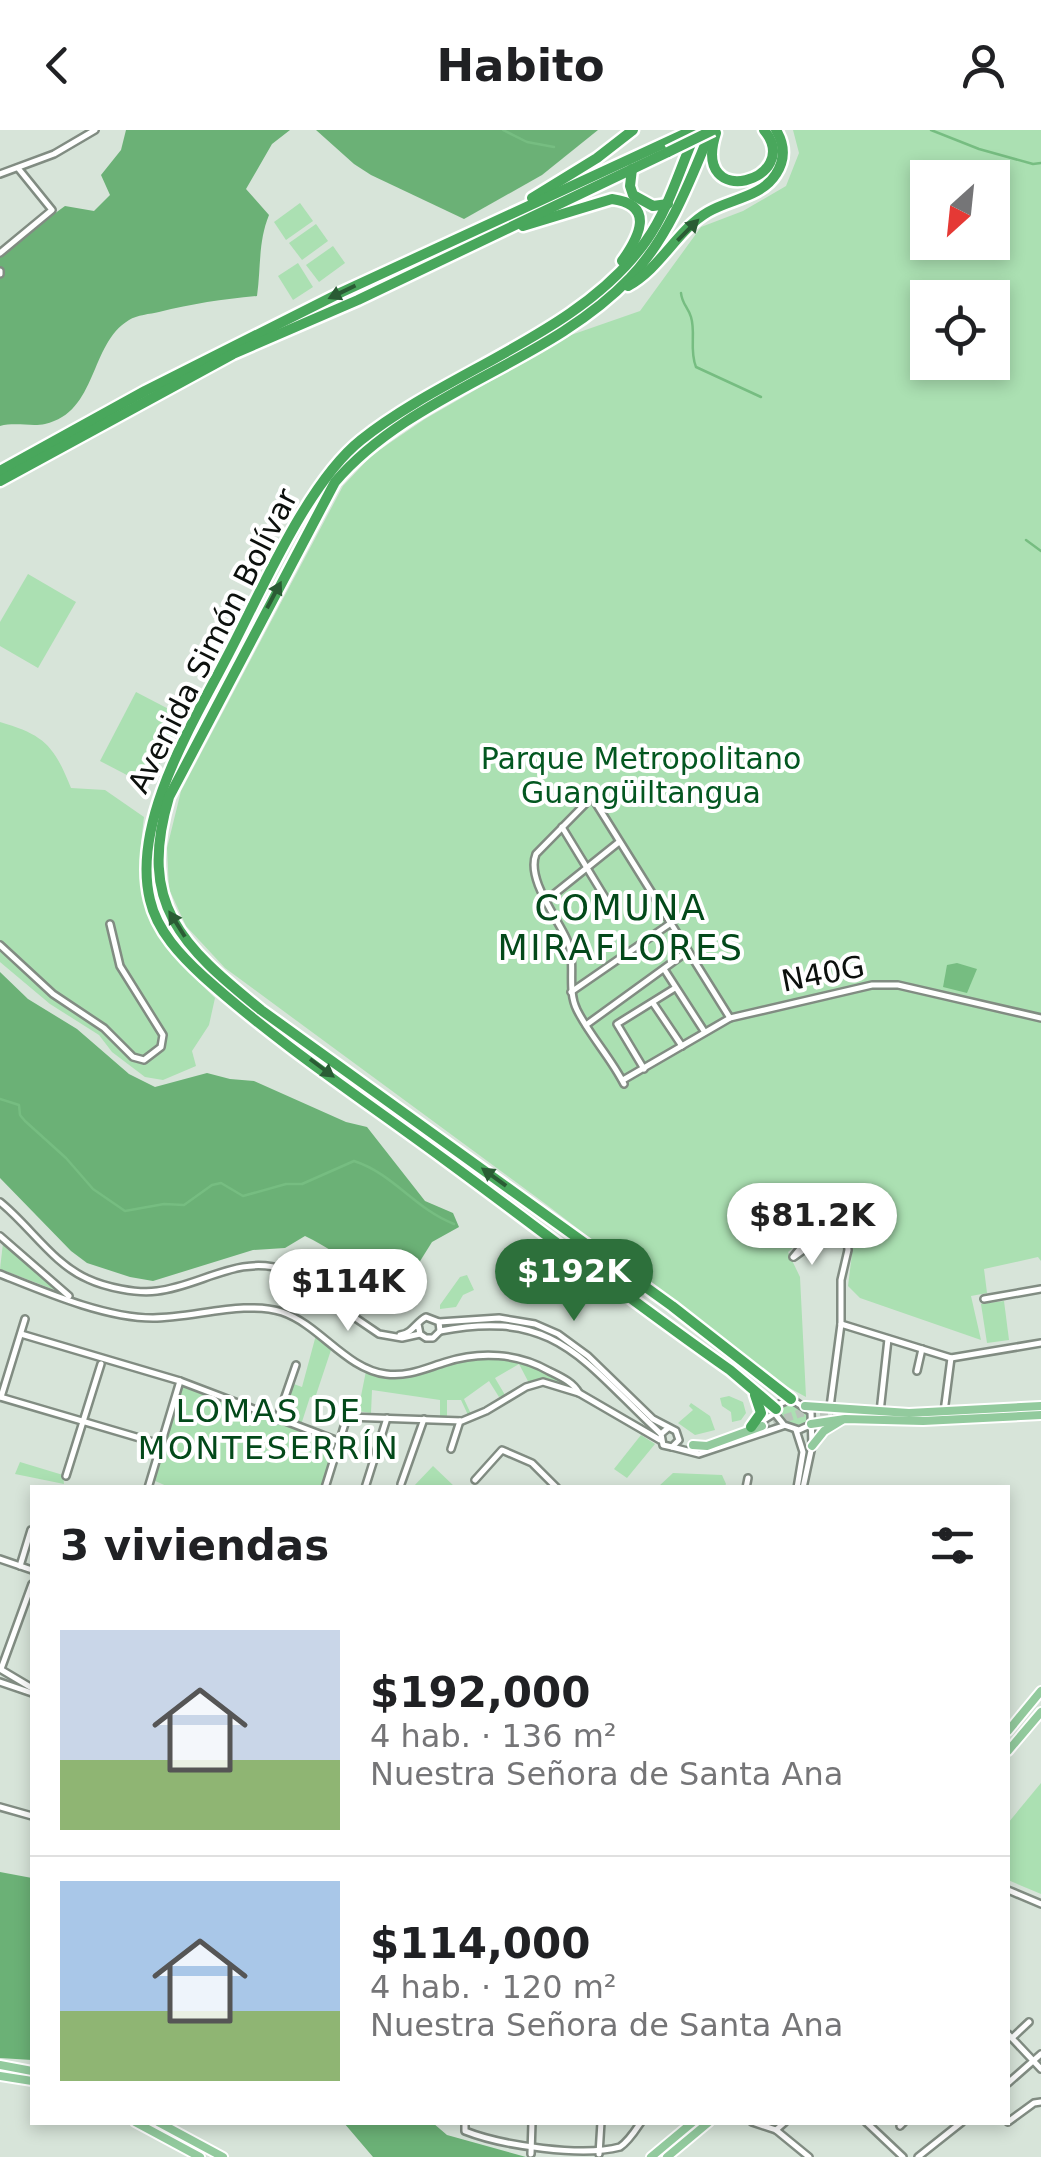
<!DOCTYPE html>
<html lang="es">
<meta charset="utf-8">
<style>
body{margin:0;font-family:"DejaVu Sans",sans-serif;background:#f6f6f6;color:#202124;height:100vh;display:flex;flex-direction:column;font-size:38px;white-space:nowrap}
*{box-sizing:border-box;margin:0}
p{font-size:32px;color:#757577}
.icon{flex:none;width:55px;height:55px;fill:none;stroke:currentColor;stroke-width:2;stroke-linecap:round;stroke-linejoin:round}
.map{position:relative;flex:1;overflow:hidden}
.details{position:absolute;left:30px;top:1355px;width:980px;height:640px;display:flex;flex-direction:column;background:#fff;border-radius:0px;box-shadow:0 5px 15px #0003}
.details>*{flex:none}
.needle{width:65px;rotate:207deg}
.fabs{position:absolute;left:910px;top:30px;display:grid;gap:20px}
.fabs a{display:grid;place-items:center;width:100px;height:100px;border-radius:0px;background:#fff;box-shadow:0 5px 15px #0003;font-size:50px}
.price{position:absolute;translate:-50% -85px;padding:0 22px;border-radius:35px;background:#fff;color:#222;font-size:32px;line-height:65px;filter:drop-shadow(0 2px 5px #0008)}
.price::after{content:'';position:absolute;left:50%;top:60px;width:30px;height:22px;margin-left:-15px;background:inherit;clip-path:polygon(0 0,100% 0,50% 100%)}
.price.on{background:#2d703b;color:#fff}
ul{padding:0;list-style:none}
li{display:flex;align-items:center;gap:30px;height:250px;padding:0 30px}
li+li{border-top:2px solid #e0e0e0}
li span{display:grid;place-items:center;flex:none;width:280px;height:200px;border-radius:0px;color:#555}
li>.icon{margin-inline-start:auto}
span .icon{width:120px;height:120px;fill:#fffc;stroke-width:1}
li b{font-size:42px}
h2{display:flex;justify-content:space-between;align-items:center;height:120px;padding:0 30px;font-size:42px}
header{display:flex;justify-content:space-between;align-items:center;height:130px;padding:0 30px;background:#fff;font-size:45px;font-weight:700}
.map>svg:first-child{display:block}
.green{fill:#abe0b2;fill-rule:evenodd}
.forest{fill:#6bb176}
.water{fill:#76bd81}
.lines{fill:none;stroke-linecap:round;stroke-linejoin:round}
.stream{stroke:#76bd81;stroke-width:2.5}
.major-tunnel{stroke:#b9c4ba;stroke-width:8;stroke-dasharray:8 4;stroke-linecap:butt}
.minor-casing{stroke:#818c82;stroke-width:10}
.major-casing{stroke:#fff;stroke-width:12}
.highway-casing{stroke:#fff;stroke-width:15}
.minor{stroke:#fff;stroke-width:5}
.major{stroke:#92ca9d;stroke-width:8}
.highway{stroke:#49a75c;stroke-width:10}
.highway-bridge-casing{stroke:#fff;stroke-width:15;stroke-linecap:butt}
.highway-bridge{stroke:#49a75c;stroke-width:10}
.oneway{fill:#2a5c34}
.labels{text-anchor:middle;stroke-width:8;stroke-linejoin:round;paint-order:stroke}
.street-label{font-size:30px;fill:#0c100d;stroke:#fff}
.park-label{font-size:30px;fill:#035720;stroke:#fff}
.neighbourhood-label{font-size:32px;letter-spacing:2.5px;fill:#03491a;stroke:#fff}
.quarter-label{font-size:35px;letter-spacing:2.5px;fill:#03491a;stroke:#fff}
</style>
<header><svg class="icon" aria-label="back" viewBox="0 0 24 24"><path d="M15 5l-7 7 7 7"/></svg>Habito<svg class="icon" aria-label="person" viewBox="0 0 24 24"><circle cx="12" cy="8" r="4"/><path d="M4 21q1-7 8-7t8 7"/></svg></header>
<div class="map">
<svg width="1041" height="2027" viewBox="0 0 1041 2027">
<rect width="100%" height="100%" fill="#d7e4d9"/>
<g class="green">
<path d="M793,0H1041V1131L1038,1127L984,1139L987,1163L971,1166L981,1210L860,1168L848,1156L854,1108L837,1092L812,1100L788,1122L800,1147L806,1267L775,1250L547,1075L225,838L186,796L169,759L167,718L181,661L343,356L372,325L425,289L571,205L640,181L701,97L743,81L786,56L799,23ZM928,48H992V112H928ZM928,168H992V232H928Z"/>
<path d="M300,73L313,91L286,110L274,92Z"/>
<path d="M316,94L328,111L302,130L289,113Z"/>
<path d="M333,116L345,133L319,152L306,135Z"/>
<path d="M298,133L313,157L293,170L278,146Z"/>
<path d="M28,444L76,472L38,538L0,516V492Z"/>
<path d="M136,562L184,587L148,656L100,631Z"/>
<path d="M0,592C45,605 54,616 71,658L105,660L144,687C132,784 148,801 215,868L209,895L192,921L196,936L163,950L145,947L112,922L99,905L50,874L0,832Z"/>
<path d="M3,1113L55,1160L0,1139Z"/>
<path d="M346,1144L370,1161L361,1173L337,1156Z"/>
<path d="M467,1145L474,1160L463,1165L456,1177L440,1179V1175L460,1147Z"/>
<path d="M1004,1171L1009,1210L987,1213L981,1174Z"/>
<path d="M316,1205L333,1214L315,1268L310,1267L300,1298L338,1312L324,1357L171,1358L153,1350L180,1251L277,1290L291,1253L302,1257Z"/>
<path d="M508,1226L541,1236L579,1260L551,1254L530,1255L519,1234L495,1248L505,1265L499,1267L489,1251L464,1269L471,1284L468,1285L461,1270H447V1288L440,1287V1270L372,1260L371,1283L358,1281L366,1241L403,1244L463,1227Z"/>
<path d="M729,1266L743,1272L746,1283L741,1290L732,1292L731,1282L722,1276L720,1268Z"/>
<path d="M691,1273L710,1286L715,1300L695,1305L678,1293L693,1280L689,1276Z"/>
<path d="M791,1273L807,1283L808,1293L795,1297L782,1290L778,1281L780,1275Z"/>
<path d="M641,1305L655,1314L627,1348L614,1339Z"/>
<path d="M20,1332L63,1345L64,1354L15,1344Z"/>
<path d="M433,1336L455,1357H413Z"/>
<path d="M673,1343L722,1345L726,1354L724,1358L658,1357Z"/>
<path d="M1041,1653V1764L1008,1750V1693Z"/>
</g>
<g class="forest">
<path d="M126,0H290L272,14L246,59L269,85C258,112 261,138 257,166C223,169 192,174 159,182C150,184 137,185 129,190C89,214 98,282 45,294C32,297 16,292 0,296V123L65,76L94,81L110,65L101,45L121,20Z"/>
<path d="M316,0H598L542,45L464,89L371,45L354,34Z"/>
<path d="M0,842L28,869L77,899L129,944L155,957L207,943L230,949L254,951L346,992L367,997L425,1071L453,1083L459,1097L432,1112L402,1160L392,1152L383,1156C355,1139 335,1120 305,1106L285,1118L253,1120L153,1151L130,1147L87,1133L71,1121L0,1048Z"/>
<path d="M0,1742L32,1748V1930L0,1928Z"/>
<path d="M344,1993H433L447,2005L526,2027H373Z"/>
</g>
<path class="water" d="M957,833L977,839L967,863L943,857L947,835Z"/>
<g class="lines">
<g class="stream">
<path d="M503,0L527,12L554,17"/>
<path d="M931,0L979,19L1033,34L1041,33"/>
<path d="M681,163C682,174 688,177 691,187C696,203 689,220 696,237L761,267"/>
<path d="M1026,410L1041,421"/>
<path d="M0,969L19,975L20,985L25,991L66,1028L93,1059L125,1081L164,1074L184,1075L212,1055L221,1053L243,1066L286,1054H302L354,1031C394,1044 415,1079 454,1094"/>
</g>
<path class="major-tunnel" d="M762,1296L801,1283L833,1281"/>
<g class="minor-casing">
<g id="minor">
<path d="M0,44L54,24L95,0"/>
<path d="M0,123L52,80L18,38"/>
<path d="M0,141V144"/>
<path d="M562,697L612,779"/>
<path d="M548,769L619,712"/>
<path d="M0,815L53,864L104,898L133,927L144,930L161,917L163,905L120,836L110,794"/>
<path d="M664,839L704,901"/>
<path d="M571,862L671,793"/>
<path d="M653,873L682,916"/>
<path d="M586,895L688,821"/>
<path d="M644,939L617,894L675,858"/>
<path d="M623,950L730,888L872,855H898L1041,888"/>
<path d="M624,954C611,928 590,906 577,880C566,858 577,832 567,810C557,787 526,749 536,724L592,667L730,888"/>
<path d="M0,1072C29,1095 53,1134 88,1149C105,1157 137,1164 157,1161C201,1156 239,1124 285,1140L379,1204L402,1208L420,1204"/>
<path d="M0,1106L69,1166"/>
<path d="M793,1127L807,1110L821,1099L834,1095L846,1100L848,1120L841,1150V1194L830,1277"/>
<path d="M794,1127L827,1103H840L846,1110"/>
<path d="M0,1144C45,1162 105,1188 153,1188C193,1188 246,1170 282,1182C320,1195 346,1239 386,1244C408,1247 426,1238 446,1232C480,1221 518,1223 549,1241C561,1247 573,1252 579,1263"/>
<path d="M984,1169L1041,1159"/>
<path d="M439,1192L499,1188L535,1194L558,1204L588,1226L653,1289L676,1301L679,1310L672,1317L663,1315L661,1304L668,1298"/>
<path d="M841,1194L951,1228L1041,1213"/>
<path d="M440,1201C557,1178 583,1232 661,1304"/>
<path d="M21,1204L180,1251L338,1311"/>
<path d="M400,1205C413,1203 416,1192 426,1187L439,1192L440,1201L433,1208H426L420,1204L418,1194"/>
<path d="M917,1241L922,1219"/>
<path d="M0,1267L160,1314"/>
<path d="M1,1267L25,1189"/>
<path d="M880,1282L888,1209"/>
<path d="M944,1282L951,1228"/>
<path d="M277,1290L296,1235"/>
<path d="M756,1295L775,1283"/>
<path d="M796,1300L803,1322L797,1358"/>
<path d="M672,1317L699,1324L783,1296"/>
<path d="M451,1319L460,1291"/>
<path d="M66,1346L101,1234"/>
<path d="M475,1350L502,1320L532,1333L557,1358"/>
<path d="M401,1354L424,1289"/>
<path d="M148,1358L180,1251"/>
<path d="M325,1358L347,1287L462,1291L486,1281L526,1257L543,1252L579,1263L660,1310"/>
<path d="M365,1358L387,1288"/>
<path d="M746,1358L748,1348"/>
<path d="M803,1358L812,1316L811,1282L791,1269L777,1275L776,1285L784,1295L799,1300L810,1295"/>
<path d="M0,1429L32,1440"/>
<path d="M20,1436L31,1400"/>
<path d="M0,1539L32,1558"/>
<path d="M1,1539L32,1454"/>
<path d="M0,1552L32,1563"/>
<path d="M0,1677L32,1686"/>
<path d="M1008,1760L1041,1774"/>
<path d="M1008,1904L1041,1939"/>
<path d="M1012,1908L1029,1892"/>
<path d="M1008,1953L1041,1924"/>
<path d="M465,1992V2001C503,2016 583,2027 620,2017C629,2011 635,2001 641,1992"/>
<path d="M752,1992L776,2000L809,2027"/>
<path d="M866,1992L903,2027"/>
<path d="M1008,1992L1034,1973L1041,1972"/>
<path d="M900,1996L904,1992"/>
<path d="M776,2000L785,1992"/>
<path d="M531,2024L532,1992"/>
<path d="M599,2024L601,1992"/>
<path d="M918,2027L962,1992"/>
</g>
</g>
<g class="major-casing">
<g id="major">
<path d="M805,1276L909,1283L1041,1276"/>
<path d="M811,1294L845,1289L923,1291L1041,1285"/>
<path d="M693,1315L707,1316L762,1296"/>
<path d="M812,1316L824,1301L842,1290"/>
<path d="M1008,1601L1041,1561"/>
<path d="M1008,1621L1041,1582"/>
<path d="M0,1935L32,1941"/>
<path d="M0,1946L32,1951"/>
<path d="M135,1992L200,2027"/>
<path d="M158,1992L223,2027"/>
<path d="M651,2027L693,1992"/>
<path d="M667,2027L709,1992"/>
</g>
</g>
<g class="highway-casing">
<g id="highway">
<path d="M697,0C680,37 670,77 646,111C582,203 447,241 361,310C307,353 261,462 228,525C193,593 131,692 150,770C157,801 181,826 204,847C280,915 367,972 448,1032C542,1101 634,1173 730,1240L776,1279"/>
<path d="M711,0C690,51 669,107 630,148C548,234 413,261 335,352L169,667C137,775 182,816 261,880L672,1176L791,1269"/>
<path d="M716,3C690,83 805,50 764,0"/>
<path d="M632,39L630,56L633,65L653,76L668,74"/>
<path d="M532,68L597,28L633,0"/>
<path d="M523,96L612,69C656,75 639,107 622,131"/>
<path d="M628,156C661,138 677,100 708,82C730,69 762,67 776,44C785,30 785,15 776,0"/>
<path d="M0,341L145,261L342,162L693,0"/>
<path d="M0,351L233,224L358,170L668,22"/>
<path d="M751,1297L761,1283L755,1265"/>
</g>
</g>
<use href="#minor" class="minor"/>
<use href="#major" class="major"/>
<use href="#highway" class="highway"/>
<g class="highway-bridge-casing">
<path id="highway-bridge" d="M668,22L713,0"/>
</g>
<use href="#highway-bridge" class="highway-bridge"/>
</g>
<defs><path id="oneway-solid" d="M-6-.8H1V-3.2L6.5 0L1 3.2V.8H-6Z" transform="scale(2.5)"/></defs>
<g class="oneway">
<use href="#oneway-solid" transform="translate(688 100) rotate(-45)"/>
<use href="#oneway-solid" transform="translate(342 162) rotate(154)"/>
<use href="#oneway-solid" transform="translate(274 465) rotate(-62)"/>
<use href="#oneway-solid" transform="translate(177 794) rotate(-122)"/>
<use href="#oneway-solid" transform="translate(322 938) rotate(37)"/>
<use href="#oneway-solid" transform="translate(494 1047) rotate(-144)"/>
</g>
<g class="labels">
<g class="street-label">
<text transform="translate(213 511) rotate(-63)" y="10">Avenida Simón Bolívar</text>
<text transform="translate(823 844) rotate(-11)" y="10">N40G</text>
</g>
<g class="park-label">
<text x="641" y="639">Parque Metropolitano<tspan x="641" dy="34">Guangüiltangua</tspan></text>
</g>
<g class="neighbourhood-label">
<text x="269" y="1292">LOMAS DE<tspan x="269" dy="37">MONTESERRÍN</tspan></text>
</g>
<g class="quarter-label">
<text x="621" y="790">COMUNA<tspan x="621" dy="40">MIRAFLORES</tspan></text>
</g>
</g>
</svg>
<div class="fabs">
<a><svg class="needle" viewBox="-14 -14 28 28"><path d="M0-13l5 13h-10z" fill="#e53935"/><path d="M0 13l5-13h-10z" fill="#757577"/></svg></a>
<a><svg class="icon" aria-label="locate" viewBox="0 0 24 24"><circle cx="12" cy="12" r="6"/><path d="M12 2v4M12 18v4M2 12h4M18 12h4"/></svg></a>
</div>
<b class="price" style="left:812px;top:1138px">$81.2K</b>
<b class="price on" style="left:574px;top:1194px">$192K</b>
<b class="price" style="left:348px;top:1204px">$114K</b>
<section class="details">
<h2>3 viviendas<svg class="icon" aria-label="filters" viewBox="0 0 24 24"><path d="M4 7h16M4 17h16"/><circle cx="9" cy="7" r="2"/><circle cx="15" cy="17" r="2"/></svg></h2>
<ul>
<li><span style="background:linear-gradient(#c9d6e8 65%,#8fb573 0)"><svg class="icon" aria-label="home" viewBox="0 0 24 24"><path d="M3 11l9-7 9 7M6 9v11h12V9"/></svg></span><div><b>$192,000</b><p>4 hab. · 136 m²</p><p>Nuestra Señora de Santa Ana</p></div></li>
<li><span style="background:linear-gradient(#a9c7e8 65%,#8fb573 0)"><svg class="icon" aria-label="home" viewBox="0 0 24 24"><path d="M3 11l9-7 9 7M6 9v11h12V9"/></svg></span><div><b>$114,000</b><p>4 hab. · 120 m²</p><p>Nuestra Señora de Santa Ana</p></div></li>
</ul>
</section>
</div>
